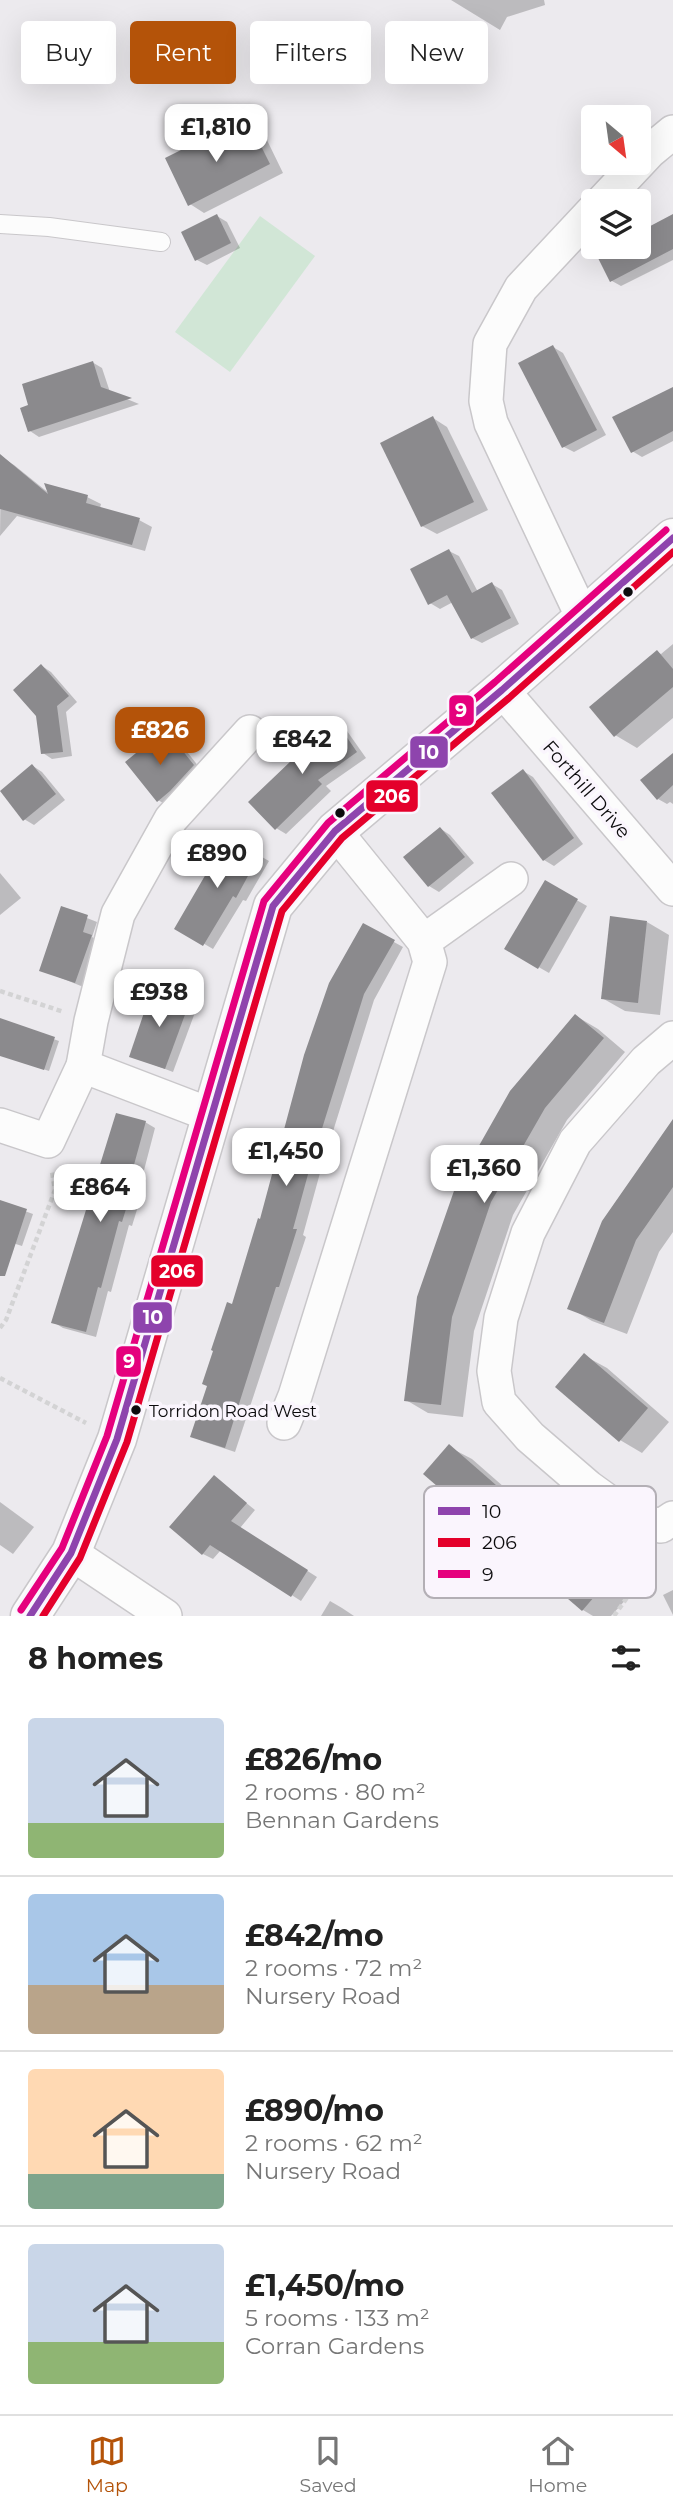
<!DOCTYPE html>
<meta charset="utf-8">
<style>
body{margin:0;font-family:Montserrat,sans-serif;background:#f6f6f6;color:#222;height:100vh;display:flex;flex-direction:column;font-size:26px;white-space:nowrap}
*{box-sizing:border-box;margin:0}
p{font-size:23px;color:#767676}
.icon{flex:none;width:38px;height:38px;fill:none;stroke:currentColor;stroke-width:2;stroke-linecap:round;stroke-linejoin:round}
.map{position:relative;height:1616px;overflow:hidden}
.panel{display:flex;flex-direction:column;background:#fff;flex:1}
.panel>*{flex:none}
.guide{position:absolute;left:21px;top:21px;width:632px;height:63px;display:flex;gap:14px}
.needle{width:46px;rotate:151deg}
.buttons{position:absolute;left:581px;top:105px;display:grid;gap:14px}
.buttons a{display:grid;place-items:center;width:70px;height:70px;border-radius:7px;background:#fff;box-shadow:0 7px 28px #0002;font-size:35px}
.price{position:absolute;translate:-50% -60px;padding:0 16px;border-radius:14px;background:#fff;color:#222;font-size:23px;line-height:46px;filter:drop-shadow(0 2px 4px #0008)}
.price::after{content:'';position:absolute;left:50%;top:42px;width:21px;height:16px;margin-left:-10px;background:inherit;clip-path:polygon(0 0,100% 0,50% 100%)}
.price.selected{background:#b45309;color:#fff}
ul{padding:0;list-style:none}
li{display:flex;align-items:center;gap:21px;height:175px;padding:0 28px}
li+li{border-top:2px solid #e0e0e0}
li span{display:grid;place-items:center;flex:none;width:196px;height:140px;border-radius:7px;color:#555}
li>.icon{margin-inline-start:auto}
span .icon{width:84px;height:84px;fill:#fffc;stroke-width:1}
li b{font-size:30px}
h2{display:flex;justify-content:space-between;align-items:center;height:84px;padding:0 28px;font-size:30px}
.pill{padding:0 24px;border-radius:7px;background:#fff;box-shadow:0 7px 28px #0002;font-size:24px;line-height:63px}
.pill.selected{background:#b45309;color:#fff}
.tabs{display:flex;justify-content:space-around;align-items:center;height:98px;border-top:2px solid #e0e0e0;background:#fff;font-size:19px;color:#767676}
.tabs a{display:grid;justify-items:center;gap:4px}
.tabs .selected{color:#b45309}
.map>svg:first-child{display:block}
.green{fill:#d1e6d6}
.shadow{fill:#0003}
.building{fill:#8b8a8d}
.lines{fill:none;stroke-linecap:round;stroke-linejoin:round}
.service-casing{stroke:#c9c7ca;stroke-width:20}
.minor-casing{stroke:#c9c7ca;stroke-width:36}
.tertiary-casing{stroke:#c9c7ca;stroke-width:41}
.path{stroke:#d3d3d4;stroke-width:4.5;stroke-dasharray:5 3.5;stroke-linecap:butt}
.service{stroke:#fcfcfc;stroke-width:18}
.minor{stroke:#fcfcfc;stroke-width:33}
.tertiary{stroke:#fcfcfc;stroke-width:38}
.bus-1-casing{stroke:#faf5fd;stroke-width:12}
.bus-2-casing{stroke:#faf5fd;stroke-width:12}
.bus-3-casing{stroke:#faf5fd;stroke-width:12}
.bus-1{stroke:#8e44ad;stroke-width:7}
.bus-2{stroke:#e4002b;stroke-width:7}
.bus-3{stroke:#e5007d;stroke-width:7}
.bus-dot{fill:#0c0b0d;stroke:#faf5fd;stroke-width:2.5}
.labels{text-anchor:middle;stroke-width:7;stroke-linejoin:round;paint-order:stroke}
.bus-label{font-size:17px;fill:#0c0b0d;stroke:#faf5fd;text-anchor:start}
.street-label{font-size:19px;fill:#0c0b0d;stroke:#faf5fd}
.key{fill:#faf5fd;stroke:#b3afb5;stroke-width:2}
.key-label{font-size:19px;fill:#0c0b0d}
.line-badge{stroke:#faf5fd;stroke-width:2.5}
.badge-label{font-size:19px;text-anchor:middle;font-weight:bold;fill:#fff}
</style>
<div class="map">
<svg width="673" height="1616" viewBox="0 0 673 1616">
<rect width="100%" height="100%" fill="#eceaee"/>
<path class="green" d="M260,216L315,256L230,372L175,332Z"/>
<g class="shadow">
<path d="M451,0H544L545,5L507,17L500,30Z"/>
<path d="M251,128L265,136L283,173L204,213L190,204L205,140L216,146Z"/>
<path d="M217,216L227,222L240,248L207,265L197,260Z"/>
<path d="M673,216V260L621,286L612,281L598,255L614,247H639V234Z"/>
<path d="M553,347L563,353L606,435L574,452L564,447Z"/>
<path d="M92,362L102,368L110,392L139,404L39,437L30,431Z"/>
<path d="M673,388V441L642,457L632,451Z"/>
<path d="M433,418L447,427L488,510L437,534L422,526Z"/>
<path d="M1,457L14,465L50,494L87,497L101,504L100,508L139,520L152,527L145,551L17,516L0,536Z"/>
<path d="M449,551L459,556L478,592L492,584L502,590L519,624L482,643L472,638L453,602L440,609L430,603Z"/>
<path d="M673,644V718L637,748L615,735L657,652L661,654Z"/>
<path d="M42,666L51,672L77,702L66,712L72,756L52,759L43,753Z"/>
<path d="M337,725L347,731L366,758L326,786L331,791L286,834L276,828Z"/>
<path d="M170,738L180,743L203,772L168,806L158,800L153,742L160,746Z"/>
<path d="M673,755V804L670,802L667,804L658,799Z"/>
<path d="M33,766L42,772L65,800L34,825L24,819Z"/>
<path d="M523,771L533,777L583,844L554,866L544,860Z"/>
<path d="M441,829L450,835L474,863L439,892L429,886L406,858Z"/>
<path d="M229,838L269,861L246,901L243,900L213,949L177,928Z"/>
<path d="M0,873L21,898L0,915Z"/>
<path d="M545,882L587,906L549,973L507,949Z"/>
<path d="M62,908L97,922L92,937L101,942L86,988L41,970Z"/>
<path d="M647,922L669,935L660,1015L625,1011L602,998Z"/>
<path d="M363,925L403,947L374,1000L320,1173L303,1235L306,1237L235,1452L202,1441L192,1436L261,1221Z"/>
<path d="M189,1002L197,1007L173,1072L131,1056Z"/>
<path d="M576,1016L598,1029L625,1052L567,1120L513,1215L474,1331L463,1417L428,1413L406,1400L457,1188Z"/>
<path d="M0,1020L59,1041L49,1071L0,1055Z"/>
<path d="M145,1122L155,1128L142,1178L146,1180L132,1226L129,1225L111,1292L108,1291L96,1337L63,1328L53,1322Z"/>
<path d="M673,1141V1232L659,1252L627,1334L592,1321L570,1308Z"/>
<path d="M0,1202L33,1214L22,1246L0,1239Z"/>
<path d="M585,1356L607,1368L669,1422L642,1453L620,1440Z"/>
<path d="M449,1447L472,1459L629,1596L611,1616H593L583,1610Z"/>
<path d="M214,1477L255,1510L240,1528L317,1577L301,1601L221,1550L213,1559L203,1554Z"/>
<path d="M0,1502L34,1527L13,1554L0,1545Z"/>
<path d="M673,1590V1615L663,1595Z"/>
<path d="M330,1601L342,1608L354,1616H321Z"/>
</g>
<g class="building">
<path d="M251,126L270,164L188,206L165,158L205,138L209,147Z"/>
<path d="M217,214L231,243L195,261L181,232Z"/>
<path d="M673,214V249L610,282L596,254L610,247H639V232Z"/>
<path d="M553,345L597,430L562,448L518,363Z"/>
<path d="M93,361L101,387L132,398L28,432L20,408L28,405L22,384Z"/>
<path d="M673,387V431L631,453L612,417Z"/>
<path d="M433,416L474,502L421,527L380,443Z"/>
<path d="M0,454L48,494L44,483L88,495L86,503L140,518L132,545L0,509Z"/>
<path d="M449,549L472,593L492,582L511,618L471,639L447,595L428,605L410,569Z"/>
<path d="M657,650L673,669V687L614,737L589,707Z"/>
<path d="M41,664L69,696L57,706L63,752L41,754L36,716L13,690Z"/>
<path d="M337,723L357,752L318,780L322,784L275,830L248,802L314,739Z"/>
<path d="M170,735L194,765L170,791L157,802L125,762L152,740L157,746Z"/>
<path d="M673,753V785L657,800L640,780Z"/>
<path d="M32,764L56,794L23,821L0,791Z"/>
<path d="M523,769L574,838L543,861L491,793Z"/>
<path d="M440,827L465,857L428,887L403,857Z"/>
<path d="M228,836L260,854L236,898L233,896L203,946L174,929Z"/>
<path d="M545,880L578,899L538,969L504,949Z"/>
<path d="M61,906L88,915L83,932L92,935L75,983L39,971Z"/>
<path d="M610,916L647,921L638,1003L601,999Z"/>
<path d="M363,923L395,940L364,994L310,1167L293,1229H297L279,1287H276L225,1448L190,1437L207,1386L202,1384L213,1351L211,1350L227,1302L232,1304L258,1218L260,1219L304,1055L329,983Z"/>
<path d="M152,989L190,1001L165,1069L129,1057Z"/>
<path d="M575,1014L604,1038L545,1108L491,1202L452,1317L441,1405L404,1401L417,1297L455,1188L510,1091Z"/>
<path d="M0,1018L55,1037L44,1070L0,1056Z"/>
<path d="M116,1113L146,1121L132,1172L137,1173L122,1222L119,1221L101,1288L98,1287L86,1332L51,1323Z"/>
<path d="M673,1119V1187L636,1240L604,1323L567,1309L602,1221Z"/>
<path d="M0,1200L27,1209L5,1276H0Z"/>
<path d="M584,1353L648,1408L619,1442L555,1387Z"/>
<path d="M449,1444L607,1582L582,1611L423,1474Z"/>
<path d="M214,1475L247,1503L231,1521L308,1570L291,1597L210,1545L202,1555L169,1527Z"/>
</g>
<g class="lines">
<g class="service-casing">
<path id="service" d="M0,224L49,227L161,242"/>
</g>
<g class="minor-casing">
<g id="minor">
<path d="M603,201L650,151L673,132"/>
<path d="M583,618L491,423L486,401L490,344L521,288L593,211"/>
<path d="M502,690L673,889"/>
<path d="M424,941L511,879"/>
<path d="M673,1038L646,1061L575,1142L528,1233L501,1318L494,1371L499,1402L530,1437L588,1487L631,1518L661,1526L673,1518"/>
<path d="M83,1066L211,1115"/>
<path d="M0,1125L48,1141L83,1066L91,1021L118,914L171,819L250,732"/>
<path d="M284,1423L295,1396L430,962L424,941L335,831"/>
<path d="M71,1553L165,1616"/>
</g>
</g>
<g class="tertiary-casing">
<path id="tertiary" d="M30,1616L71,1553L117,1439L273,906L335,831L502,690L673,538"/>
</g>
<g class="path">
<path d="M0,991L64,1012"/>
<path d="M0,1328L6,1320L55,1190L52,1172"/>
<path d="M0,1378L86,1423"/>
<path d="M614,1616L650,1565L653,1555"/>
</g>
<use href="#service" class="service"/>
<use href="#minor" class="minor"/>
<use href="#tertiary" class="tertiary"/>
<g class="bus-1-casing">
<path id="bus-1" d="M30,1616L71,1553L117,1439L273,906L335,831L502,690L673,538"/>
</g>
<g class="bus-2-casing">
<path id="bus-2" d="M43,1616L80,1558L127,1442L282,911L342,838L509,698L673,552"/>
</g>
<g class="bus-3-casing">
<path id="bus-3" d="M21,1610L62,1548L107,1436L264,901L328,823L495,682L666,530"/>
</g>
<use href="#bus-1" class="bus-1"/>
<use href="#bus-2" class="bus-2"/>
<use href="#bus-3" class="bus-3"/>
</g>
<g class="bus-dot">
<circle cx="628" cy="592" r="6"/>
<circle cx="340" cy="813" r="6"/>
<circle cx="136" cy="1410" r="6"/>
</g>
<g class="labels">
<g class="bus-label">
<text x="149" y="1417">Torridon Road West</text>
</g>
<g class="street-label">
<text transform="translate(587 789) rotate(49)" y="7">Forthill Drive</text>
</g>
</g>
<rect x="424" y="1486" width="232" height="112" rx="10" class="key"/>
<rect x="438" y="1507" width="32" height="8" fill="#8e44ad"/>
<rect x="438" y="1538" width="32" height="9" fill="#e4002b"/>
<rect x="438" y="1570" width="32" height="8" fill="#e5007d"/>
<g class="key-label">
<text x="482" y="1518">10</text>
<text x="482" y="1549">206</text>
<text x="482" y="1581">9</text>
</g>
<g class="line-badge">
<rect x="448" y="694" width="27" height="33" rx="7" fill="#e5007d"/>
<rect x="409" y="735" width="40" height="34" rx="7" fill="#8e44ad"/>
<rect x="365" y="779" width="54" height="34" rx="7" fill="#e4002b"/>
<rect x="150" y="1254" width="54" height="34" rx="7" fill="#e4002b"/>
<rect x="132" y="1301" width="41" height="33" rx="7" fill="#8e44ad"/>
<rect x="115" y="1345" width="27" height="33" rx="7" fill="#e5007d"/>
</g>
<g class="badge-label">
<text x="461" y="717">9</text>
<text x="429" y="759">10</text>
<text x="392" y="803">206</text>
<text x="177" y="1278">206</text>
<text x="153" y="1324">10</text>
<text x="129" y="1368">9</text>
</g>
</svg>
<div class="buttons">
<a><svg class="needle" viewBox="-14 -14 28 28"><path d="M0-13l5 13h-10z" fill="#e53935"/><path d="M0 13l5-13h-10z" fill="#767676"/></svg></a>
<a><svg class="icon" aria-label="layers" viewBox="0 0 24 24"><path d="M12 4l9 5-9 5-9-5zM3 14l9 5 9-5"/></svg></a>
</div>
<b class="price" style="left:216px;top:164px">£1,810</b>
<b class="price selected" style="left:160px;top:767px">£826</b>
<b class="price" style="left:302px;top:776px">£842</b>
<b class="price" style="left:217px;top:890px">£890</b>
<b class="price" style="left:159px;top:1029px">£938</b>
<b class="price" style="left:286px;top:1188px">£1,450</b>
<b class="price" style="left:484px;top:1205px">£1,360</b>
<b class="price" style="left:100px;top:1224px">£864</b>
<div class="guide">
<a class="pill">Buy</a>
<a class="pill selected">Rent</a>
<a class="pill">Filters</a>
<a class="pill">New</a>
</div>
</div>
<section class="panel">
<h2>8 homes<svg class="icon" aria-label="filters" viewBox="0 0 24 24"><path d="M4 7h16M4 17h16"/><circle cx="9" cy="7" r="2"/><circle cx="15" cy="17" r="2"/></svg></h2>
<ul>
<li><span style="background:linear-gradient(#c9d6e8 75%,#8fb573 0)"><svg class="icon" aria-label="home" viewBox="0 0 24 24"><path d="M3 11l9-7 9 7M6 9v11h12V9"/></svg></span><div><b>£826/mo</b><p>2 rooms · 80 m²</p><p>Bennan Gardens</p></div></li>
<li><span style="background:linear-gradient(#a9c7e8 65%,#b9a48a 0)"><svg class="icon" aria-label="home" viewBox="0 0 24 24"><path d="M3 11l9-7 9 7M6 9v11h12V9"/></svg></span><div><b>£842/mo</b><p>2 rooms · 72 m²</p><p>Nursery Road</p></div></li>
<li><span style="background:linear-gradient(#ffd9b3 75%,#7fa58c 0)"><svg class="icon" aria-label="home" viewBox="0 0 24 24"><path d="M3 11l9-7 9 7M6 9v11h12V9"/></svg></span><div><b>£890/mo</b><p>2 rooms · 62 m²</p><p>Nursery Road</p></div></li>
<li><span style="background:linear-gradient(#c9d6e8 70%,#8fb573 0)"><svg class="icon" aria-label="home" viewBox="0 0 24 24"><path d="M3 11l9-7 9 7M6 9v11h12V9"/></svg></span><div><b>£1,450/mo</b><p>5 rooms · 133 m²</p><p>Corran Gardens</p></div></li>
</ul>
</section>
<nav class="tabs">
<a class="selected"><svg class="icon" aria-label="map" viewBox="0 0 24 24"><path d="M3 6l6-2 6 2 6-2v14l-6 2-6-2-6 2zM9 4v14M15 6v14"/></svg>Map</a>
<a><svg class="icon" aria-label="saved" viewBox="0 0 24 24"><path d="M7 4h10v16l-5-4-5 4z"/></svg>Saved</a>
<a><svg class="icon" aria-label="home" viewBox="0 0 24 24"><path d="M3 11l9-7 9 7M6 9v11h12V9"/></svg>Home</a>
</nav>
